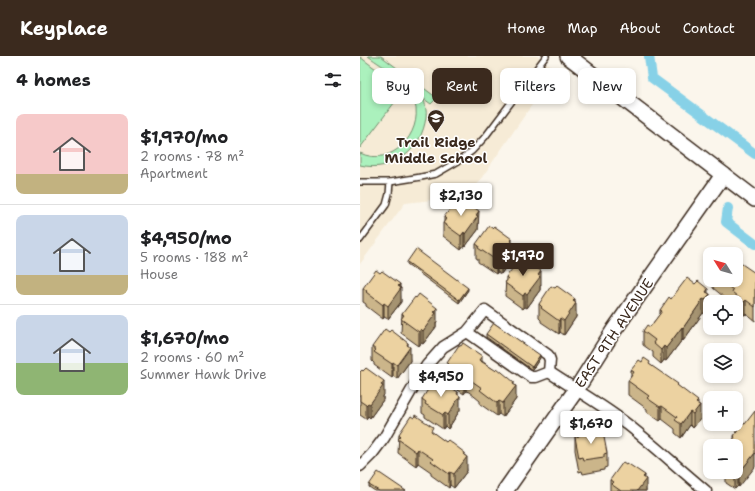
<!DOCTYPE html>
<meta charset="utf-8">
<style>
body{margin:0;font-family:"Shantell Sans",sans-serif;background:#f2f2f2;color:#202124;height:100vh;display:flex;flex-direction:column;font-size:15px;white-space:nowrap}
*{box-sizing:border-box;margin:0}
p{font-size:13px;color:#757577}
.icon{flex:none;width:22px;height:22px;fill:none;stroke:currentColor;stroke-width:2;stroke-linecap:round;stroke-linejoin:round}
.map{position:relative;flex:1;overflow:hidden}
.panel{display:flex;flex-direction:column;background:#fff;width:360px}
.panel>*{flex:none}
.banner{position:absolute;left:12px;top:12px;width:323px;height:36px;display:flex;gap:8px}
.needle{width:26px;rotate:307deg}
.tools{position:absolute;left:343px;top:191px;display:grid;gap:8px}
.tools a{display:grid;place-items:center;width:40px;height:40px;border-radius:8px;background:#fff;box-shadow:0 2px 6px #0003;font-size:20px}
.price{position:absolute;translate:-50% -34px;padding:0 9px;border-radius:4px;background:#fff;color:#222;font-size:13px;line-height:26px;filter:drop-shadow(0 1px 2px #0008)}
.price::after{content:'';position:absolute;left:50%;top:24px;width:12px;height:9px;margin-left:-6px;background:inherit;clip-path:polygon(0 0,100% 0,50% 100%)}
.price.on{background:#3b2a1e;color:#fff}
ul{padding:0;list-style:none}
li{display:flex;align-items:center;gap:12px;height:100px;padding:0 16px}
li+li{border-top:1px solid #e0e0e0}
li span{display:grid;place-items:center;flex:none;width:112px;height:80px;border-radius:8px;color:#555}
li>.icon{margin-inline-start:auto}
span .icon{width:48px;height:48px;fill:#fffc;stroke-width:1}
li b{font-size:17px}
h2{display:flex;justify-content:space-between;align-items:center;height:48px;padding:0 16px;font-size:17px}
.pill{padding:0 14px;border-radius:8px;background:#fff;box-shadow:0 2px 6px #0003;font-size:14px;line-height:36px}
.pill.on{background:#3b2a1e;color:#fff}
header{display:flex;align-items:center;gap:24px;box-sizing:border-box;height:56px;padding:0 20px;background:#3b2a1e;color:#fff}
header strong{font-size:19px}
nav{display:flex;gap:22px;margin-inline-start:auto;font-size:14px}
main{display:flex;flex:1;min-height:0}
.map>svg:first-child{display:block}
.built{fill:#f6ebd6}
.pitch{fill:#abf1bd;stroke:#738e6e}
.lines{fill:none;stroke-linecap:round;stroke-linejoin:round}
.canal{stroke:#87d1e7;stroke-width:10}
.lane-casing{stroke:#3b2a1e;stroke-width:8}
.street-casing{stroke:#3b2a1e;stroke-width:13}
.secondary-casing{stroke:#3b2a1e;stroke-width:18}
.lane{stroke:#fff;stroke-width:5}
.street{stroke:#fff;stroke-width:10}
.secondary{stroke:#fff;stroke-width:15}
.wall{fill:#cbb58a;stroke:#3b2a1e}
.shaded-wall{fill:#a59371;stroke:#3b2a1e}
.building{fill:#ecd2a1;stroke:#3b2a1e}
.labels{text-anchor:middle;stroke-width:3;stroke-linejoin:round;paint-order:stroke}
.poi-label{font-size:14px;font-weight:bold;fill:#3b2a1e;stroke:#fff}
.street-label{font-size:14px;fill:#3b2a1e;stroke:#fff}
</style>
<header>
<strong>Keyplace</strong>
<nav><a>Home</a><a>Map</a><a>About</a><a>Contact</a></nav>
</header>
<main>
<section class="panel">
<h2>4 homes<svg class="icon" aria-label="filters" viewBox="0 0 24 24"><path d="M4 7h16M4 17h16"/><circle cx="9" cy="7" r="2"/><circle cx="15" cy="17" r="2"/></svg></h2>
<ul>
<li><span style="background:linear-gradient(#f6c9c9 75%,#c2b280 0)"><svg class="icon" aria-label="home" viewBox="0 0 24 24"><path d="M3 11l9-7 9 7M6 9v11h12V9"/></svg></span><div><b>$1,970/mo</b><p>2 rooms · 78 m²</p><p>Apartment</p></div></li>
<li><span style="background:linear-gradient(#c9d6e8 75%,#c2b280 0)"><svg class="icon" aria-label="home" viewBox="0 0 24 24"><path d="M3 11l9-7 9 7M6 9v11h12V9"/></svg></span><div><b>$4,950/mo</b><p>5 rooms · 188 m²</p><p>House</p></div></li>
<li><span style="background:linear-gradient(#c9d6e8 60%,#8fb573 0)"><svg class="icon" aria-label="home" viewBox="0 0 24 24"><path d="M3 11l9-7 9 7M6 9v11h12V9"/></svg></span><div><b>$1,670/mo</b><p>2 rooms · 60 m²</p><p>Summer Hawk Drive</p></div></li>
</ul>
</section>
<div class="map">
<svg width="395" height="435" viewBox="0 0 395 435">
<rect width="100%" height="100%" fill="#fbf6ec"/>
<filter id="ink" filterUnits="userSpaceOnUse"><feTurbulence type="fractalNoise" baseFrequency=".025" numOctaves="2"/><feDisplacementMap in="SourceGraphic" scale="8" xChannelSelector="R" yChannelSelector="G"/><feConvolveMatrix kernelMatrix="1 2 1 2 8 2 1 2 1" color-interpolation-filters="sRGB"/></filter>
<g filter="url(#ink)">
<path class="built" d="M0,0H177L196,14L109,140L45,147L0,208Z"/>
<g class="pitch">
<path d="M8,0H21L77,42L71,48L64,43C65,49 67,55 66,61C62,94 33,117 0,109V97C31,112 63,78 55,47C50,25 24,12 8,0Z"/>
<path d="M0,1L44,34L0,92Z"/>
</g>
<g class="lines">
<g class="canal">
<path d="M289,0L292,22L395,98"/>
<path d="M368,152L366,166L395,188"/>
</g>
<g class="lane-casing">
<g id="lane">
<path d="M0,126H30L61,121L76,118L100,104L112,95L125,81L186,0"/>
<path d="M0,184L26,149L29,138L30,126"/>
</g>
</g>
<g class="street-casing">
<g id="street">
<path d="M189,316C213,332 239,347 263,365C292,387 318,412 346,435"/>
<path d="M0,410L12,398L24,382L54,330L67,309L83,291L107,276L125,254L188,299L190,304L189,316L176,321H171L107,276"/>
</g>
</g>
<g class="secondary-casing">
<g id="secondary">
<path d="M208,0L395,143"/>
<path d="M145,435L216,334L254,274L363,119"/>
</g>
</g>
<use href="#lane" class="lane"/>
<use href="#street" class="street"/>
<use href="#secondary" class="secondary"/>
</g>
<g class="wall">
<path d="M84,161L119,169L118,170V174L105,191L104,190L101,194L83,180V167L84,166Z"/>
<path d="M152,186L153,201L141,218L137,216L136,218L118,206V203L116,202V188Z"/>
<path d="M47,206L108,234L99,247L47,208Z"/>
<path d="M395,217V265L386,258L384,259L376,253V246H370L353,232V224H376Z"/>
<path d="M146,221L181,229L180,230V234L167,252L165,251L163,253L145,240Z"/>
<path d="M40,231L41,246L28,263L24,261L23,263L6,250V248L3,246V232Z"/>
<path d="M348,237L350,252L345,258L343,257L323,285L322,284L306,305L304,304L301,308L293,301V296L283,289V275L290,271L300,258V254L311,243Z"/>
<path d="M215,246L216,261L204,279L200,276L199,278L181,266V264L179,262V248Z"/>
<path d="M42,258L77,266L76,267V271L63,288L61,287L59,290L41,277Z"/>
<path d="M126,278L180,302L172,314L126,281Z"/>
<path d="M48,290L50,305L37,323L33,320L32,322L14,309V307L12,305V291Z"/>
<path d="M122,305L154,329L156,343L143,361L139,358L137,360L120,348V345L109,336L106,335L104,338L86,326L87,307Z"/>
<path d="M282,306L290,309L318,330L338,348L340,363L333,372L330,369L321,382L315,377V373L302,363L300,365L287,356V353L268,339V325L271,320V314Z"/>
<path d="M0,316L24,339L23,340V344L10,362L8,360L6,363L0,359Z"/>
<path d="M98,339L100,354L88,373L85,370L83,373L65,361V359L62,357V343Z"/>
<path d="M383,367L379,431L378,430L375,433L366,427V421L359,416H376L374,380Z"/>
<path d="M73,377L105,400L107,415L94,432L90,429L89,432L71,419V416L58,407L56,410L38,397L39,378Z"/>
<path d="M215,381L247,397V411L244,412V414L223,418L222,415L219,416L215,394Z"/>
<path d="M285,422L286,435H250V424Z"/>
<path d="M9,429L46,435H15L9,431Z"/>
</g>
<g class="shaded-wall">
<path d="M119,155L118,174L105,191V178Z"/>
<path d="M104,176V190L101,194V180Z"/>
<path d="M152,183V189L153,187V201L141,218V205Z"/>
<path d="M137,202V216L136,218V204Z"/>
<path d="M181,215V229L180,230V234L167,252V238Z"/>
<path d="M40,228V234L41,232V246L28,263V250Z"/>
<path d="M108,232V234L99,247V244Z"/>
<path d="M348,233V241L350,238V252L345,258V244L346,236Z"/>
<path d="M165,237V251L163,253V240Z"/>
<path d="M215,243V249L216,247V261L204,279V265Z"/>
<path d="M343,243V257L323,285V272Z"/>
<path d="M386,244V258L384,259V246Z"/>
<path d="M24,247V261L23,263V249Z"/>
<path d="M77,252V266L76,267V271L63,288V275Z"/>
<path d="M200,262V276L199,278V265Z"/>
<path d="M322,271V284L306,305V292Z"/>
<path d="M61,273V287L59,290V276Z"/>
<path d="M48,287V293L50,291V305L37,323V309Z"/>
<path d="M304,290V304L301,308V294Z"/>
<path d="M180,299V302L172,314V311Z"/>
<path d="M122,300V313L119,304Z"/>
<path d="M33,306V320L32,322V308Z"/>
<path d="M106,322V335L104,338V325Z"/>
<path d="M24,325V339L23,340V344L10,362V348Z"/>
<path d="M154,326V331L156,330V343L143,361V347Z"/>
<path d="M98,336V343L100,340V354L88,373V359Z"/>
<path d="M139,345V358L137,360V347Z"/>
<path d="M338,345V352L340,349V363L333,372V358L336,347Z"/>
<path d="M8,347V360L6,363V349Z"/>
<path d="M302,350V363L300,365V351Z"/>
<path d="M330,356V369L321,382V368Z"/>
<path d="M85,357V370L83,373V359Z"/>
<path d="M58,393V407L56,410V396Z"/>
<path d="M105,397V403L107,401V415L94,432V418Z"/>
<path d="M395,397V411L379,431V417Z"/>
<path d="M90,416V429L89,432V418Z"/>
<path d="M378,416V430L375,433V420Z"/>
<path d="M285,419V424L286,423V435H277Z"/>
</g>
<g class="building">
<path d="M101,142L119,155L116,159L118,160L105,178L104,176L101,180L83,167L86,163L84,161L97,144L99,145Z"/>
<path d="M129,170L132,172L134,170L152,183L150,185L153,187L141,205L137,202L136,204L118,192L119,190L116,188Z"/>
<path d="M56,193L108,232L99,244L47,206Z"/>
<path d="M369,196L372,198H368Z"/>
<path d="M163,202L181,215L178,219L180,221L167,238L165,237L163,240L145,227L148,223L146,221L159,204L160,206Z"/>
<path d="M376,204L395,217V251L386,244L384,246L372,236L373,234L360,224H376Z"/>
<path d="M16,214L20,217L22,215L40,228L38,230L41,232L28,250L24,247L23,249L6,236L7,235L3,232Z"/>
<path d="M327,222L335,228L338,225L348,233L346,236L350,238L345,244L343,243L323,272L322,271L306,292L304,290L301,294L293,287L295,284L283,275L287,269L290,271L302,255L300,254L309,241L311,243Z"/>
<path d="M191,230L195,232L197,230L215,243L213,245L216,247L204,265L200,262L199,265L181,252L182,251L179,248Z"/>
<path d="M59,238L77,252L74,256L76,257L63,275L61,273L59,276L41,263L44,259L42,258L55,241L56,242Z"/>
<path d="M134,267L180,299L172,311L126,278Z"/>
<path d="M25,273L29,276L31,274L48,287L47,289L50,291L37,309L33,306L32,308L14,296L16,294L12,291Z"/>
<path d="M103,287L122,300L119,304L135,314L137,312L154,326L153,328L156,330L143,347L139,345L137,347L120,334L122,332L109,323L106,322L104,325L86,312L89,308L87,307L99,289L101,290Z"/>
<path d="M284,302L290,306L289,308L318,328L317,329L338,345L336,347L340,349L333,358L330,356L321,368L315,364L317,361L302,350L300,351L287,342L289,340L268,325L274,316L271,314L279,304L282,306Z"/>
<path d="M6,312L24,325L21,329L23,330L10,348L8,347L6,349L0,345V316L2,314L3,315Z"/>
<path d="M74,324L78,327L80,325L98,336L97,338L100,340L88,359L85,357L83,359L65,348L66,346L62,343Z"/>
<path d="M395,355V397L379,417L378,416L375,420L370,416H376V390H369L375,381L374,380L383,367L385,368Z"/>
<path d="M55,359L73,371L71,375L86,386L88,384L105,397L104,399L107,401L94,418L90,416L89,418L71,405L73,403L58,393L56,396L38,383L41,380L39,378L51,360L54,362Z"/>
<path d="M240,374V376H243L247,397L244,398V401L223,404L222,401L219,402L215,381L219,380V378Z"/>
<path d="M263,406L266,408L267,407L285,419L283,421L286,423L277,435H261L251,428L253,426L250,424Z"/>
<path d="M18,416L46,435H19L9,429Z"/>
</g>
</g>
<defs>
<g id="school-pin" transform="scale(0.9)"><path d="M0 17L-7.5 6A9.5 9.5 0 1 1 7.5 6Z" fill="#3b2a1e" stroke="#fff"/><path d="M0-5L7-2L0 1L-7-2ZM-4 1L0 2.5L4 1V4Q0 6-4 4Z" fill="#fff"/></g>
</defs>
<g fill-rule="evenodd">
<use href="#school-pin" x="76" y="62"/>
</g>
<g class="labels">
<g class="poi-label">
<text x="76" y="91">Trail Ridge<tspan x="76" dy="16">Middle School</tspan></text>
</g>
<g class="street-label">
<text transform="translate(254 277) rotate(-56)" y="5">EAST 9TH AVENUE</text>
</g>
</g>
</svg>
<div class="tools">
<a><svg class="needle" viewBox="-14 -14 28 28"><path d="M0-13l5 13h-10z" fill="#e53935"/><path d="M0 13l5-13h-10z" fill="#757577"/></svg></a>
<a><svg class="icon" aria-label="locate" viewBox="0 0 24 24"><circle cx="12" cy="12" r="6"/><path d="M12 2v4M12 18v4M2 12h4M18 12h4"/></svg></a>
<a><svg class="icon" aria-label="layers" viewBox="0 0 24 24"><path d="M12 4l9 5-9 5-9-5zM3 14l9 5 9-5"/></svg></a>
<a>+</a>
<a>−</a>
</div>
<b class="price" style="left:101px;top:161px">$2,130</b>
<b class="price on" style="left:163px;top:221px">$1,970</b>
<b class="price" style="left:81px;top:342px">$4,950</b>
<b class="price" style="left:231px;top:389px">$1,670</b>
<div class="banner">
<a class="pill">Buy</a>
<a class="pill on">Rent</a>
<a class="pill">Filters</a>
<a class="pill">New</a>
</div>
</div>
</main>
